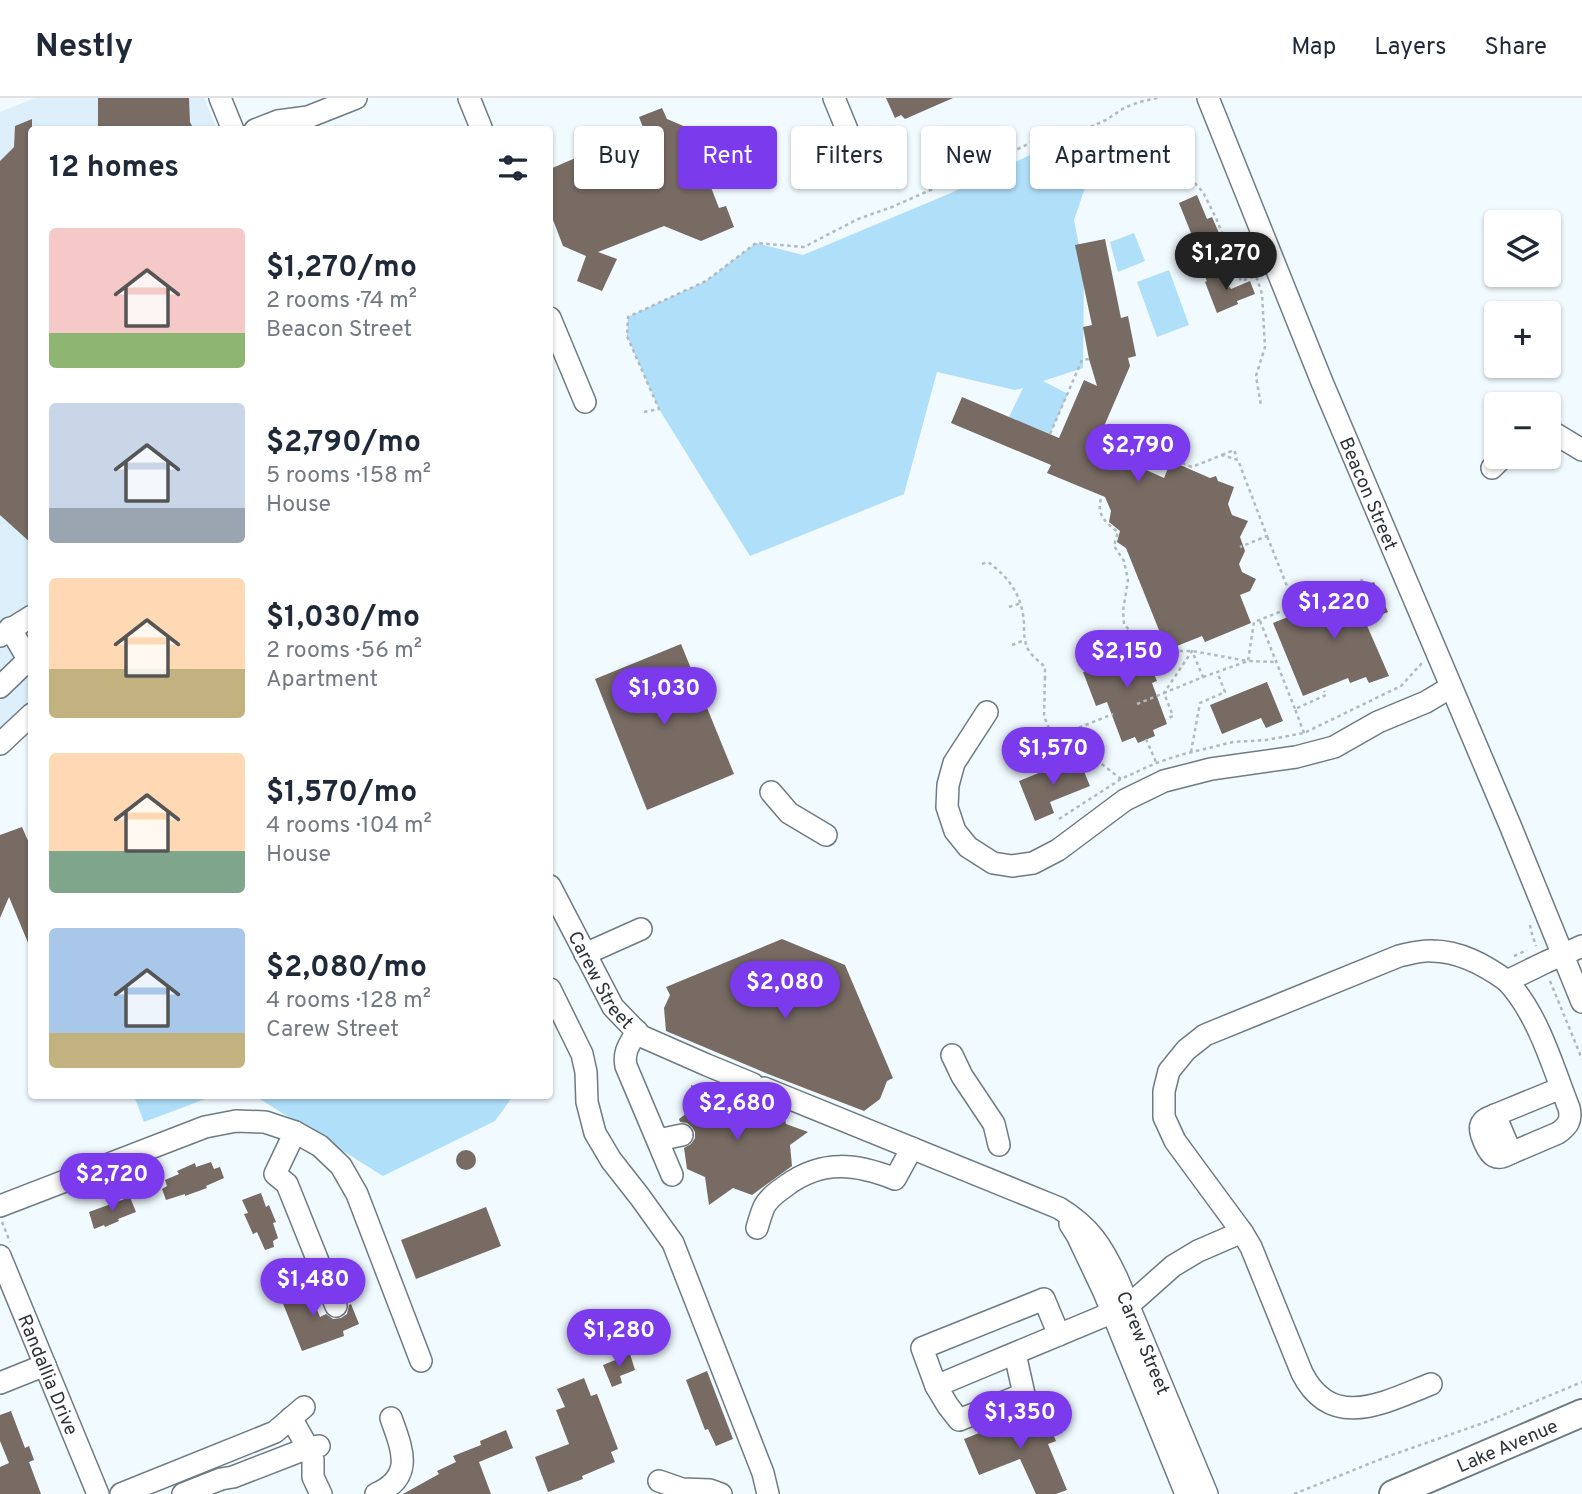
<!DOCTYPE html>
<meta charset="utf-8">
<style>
body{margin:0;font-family:Overpass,sans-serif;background:#f2f2f3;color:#1f2937;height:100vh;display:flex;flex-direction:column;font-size:26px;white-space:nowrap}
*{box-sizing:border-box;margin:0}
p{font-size:23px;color:#747a83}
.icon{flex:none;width:38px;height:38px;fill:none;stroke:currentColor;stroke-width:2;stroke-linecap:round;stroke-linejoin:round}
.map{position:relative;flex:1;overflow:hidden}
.drawer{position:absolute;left:28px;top:28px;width:525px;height:973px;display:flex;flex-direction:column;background:#fff;border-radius:7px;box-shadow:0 2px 5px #0004}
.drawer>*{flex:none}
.guide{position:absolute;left:574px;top:28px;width:665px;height:63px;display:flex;gap:14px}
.fabs{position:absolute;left:1484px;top:112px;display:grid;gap:14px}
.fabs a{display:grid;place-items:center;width:77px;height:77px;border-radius:7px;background:#fff;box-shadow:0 2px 5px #0004;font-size:35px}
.price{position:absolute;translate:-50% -60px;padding:0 16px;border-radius:24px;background:#7c3aed;color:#fff;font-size:23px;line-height:46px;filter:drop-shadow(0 2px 4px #0008)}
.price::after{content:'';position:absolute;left:50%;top:42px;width:21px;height:16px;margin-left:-10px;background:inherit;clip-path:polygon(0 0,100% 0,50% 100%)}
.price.current{background:#222;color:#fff}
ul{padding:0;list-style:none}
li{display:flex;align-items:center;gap:21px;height:175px;padding:0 21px}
li span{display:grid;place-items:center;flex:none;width:196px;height:140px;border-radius:7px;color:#555}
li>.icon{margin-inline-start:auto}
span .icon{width:84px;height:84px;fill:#fffc;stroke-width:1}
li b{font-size:30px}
h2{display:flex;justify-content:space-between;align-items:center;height:84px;padding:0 21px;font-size:30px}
.chip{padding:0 24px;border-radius:7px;background:#fff;box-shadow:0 2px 5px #0004;font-size:24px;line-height:63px}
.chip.current{background:#7c3aed;color:#fff}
header{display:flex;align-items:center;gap:42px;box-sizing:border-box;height:98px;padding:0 35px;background:#fff;border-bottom:2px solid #e0e1e3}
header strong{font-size:33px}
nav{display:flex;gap:38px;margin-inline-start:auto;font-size:24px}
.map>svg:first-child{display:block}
.built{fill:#ddeffa}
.green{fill:#b0dff9}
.building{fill:#776b63}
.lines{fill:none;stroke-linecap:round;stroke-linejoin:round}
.minor-casing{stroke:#6e7b83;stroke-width:24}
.major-casing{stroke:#6e7b83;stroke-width:30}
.path{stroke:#b1babe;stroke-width:2.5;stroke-dasharray:3.5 3.5;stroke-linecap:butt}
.minor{stroke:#fff;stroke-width:21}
.major{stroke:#fff;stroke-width:26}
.labels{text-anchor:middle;stroke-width:7;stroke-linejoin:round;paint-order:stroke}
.street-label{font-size:19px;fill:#2e3337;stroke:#f0faff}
</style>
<header>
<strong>Nestly</strong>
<nav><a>Map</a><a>Layers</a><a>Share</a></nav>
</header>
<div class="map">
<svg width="1582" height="1396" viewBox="0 0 1582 1396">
<rect width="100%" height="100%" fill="#f0faff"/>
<path class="built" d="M35,0H204L217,31L32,32L31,624L0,636V14Z"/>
<g class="green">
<path d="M1055,45L1088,81L1074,122L1084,173L1083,270L1043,283L1068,296L1050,336L1009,319L1023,290L1015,292L937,274L904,396L750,458L659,311L627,238L628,219L706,183L756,145L803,157L951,95Z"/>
<path d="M1134,135L1145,163L1118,174L1110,144Z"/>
<path d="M1169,172L1189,227L1157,239L1137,184Z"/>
<path d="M134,998H213L144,1024Z"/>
<path d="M255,998H513L495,1023L383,1078Z"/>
</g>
<g class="building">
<path d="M98,0H189L190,24L194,32H98Z"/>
<path d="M886,0H953L905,21L901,17L895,20Z"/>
<path d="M662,10L667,21L700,35L695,48L719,110L726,108L734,129L701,143L664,128L598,154L617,161L602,193L577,183L586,158L563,148L550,114V71L615,43L621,56L649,45L639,19Z"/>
<path d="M32,21V446L0,417V63L14,49L15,28Z"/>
<path d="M1176,32L1182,47L1175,50L1184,73L1166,80L1151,44Z"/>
<path d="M1197,97L1207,121L1212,119L1219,135L1195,145L1179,105Z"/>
<path d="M1105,141L1121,220L1128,218L1136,258L1128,260L1130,268L1102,333L1113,357L1164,380L1171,363L1210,380L1216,378L1218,383L1234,389L1228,406L1232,417L1248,423L1240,439L1245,453L1239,466L1242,474L1256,481L1250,493L1240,497L1251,525L1205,544L1202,538L1167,552L1126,450L1117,444L1120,433L1109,424L1111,413L1105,399L1047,375L1051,367L951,325L962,299L1059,340L1084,282L1097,288L1089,261L1083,229L1092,227L1075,147Z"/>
<path d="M1217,172L1219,178L1222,177L1227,190L1230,189L1231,191L1250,183L1255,196L1237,203L1238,206L1217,215L1205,184L1207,183L1204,177Z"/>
<path d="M1374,484L1388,514L1365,523L1389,578L1369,585L1366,579L1350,585L1348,580L1303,598L1273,525Z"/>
<path d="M681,546L734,676L647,712L595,581Z"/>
<path d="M1120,546L1124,554L1133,550L1136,555L1150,550L1158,569L1152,571L1157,583L1152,585L1167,626L1153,632L1155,638L1138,645L1135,639L1122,644L1107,604L1096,608L1083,574L1091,571L1086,559Z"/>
<path d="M1267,584L1283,623L1266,630L1261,620L1222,636L1210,607Z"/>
<path d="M1078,659L1090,688L1050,704L1054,715L1035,723L1019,683Z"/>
<path d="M22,729L32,752L31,852L9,799L0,820V737Z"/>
<path d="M782,841L845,867L893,980L887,983L880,1001L864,1013L768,976L666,933L664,910L670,897L666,889Z"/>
<path d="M691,987L712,995L720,990L759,1003L784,1016L786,1026L808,1034L790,1047L792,1068L752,1097L733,1090L709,1107L705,1079L687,1071L684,1050L691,1046L695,1040V1034L692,1029L687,1025L680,1024L679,1021L695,1009Z"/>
<circle cx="466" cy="1062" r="10"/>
<path d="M211,1064L214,1071L220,1069L224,1080L206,1088L207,1090L185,1098V1096L166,1102L162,1091L167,1088L165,1082L179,1076L177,1073L195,1065L196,1069Z"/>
<path d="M261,1095L266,1109L269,1107L276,1124L273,1125L278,1140L273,1143L274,1149L265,1152L257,1134L253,1136L244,1116L248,1115L242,1102Z"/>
<path d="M130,1099L136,1114L118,1121L119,1123L105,1129L104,1127L94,1131L89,1114Z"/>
<path d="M486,1109L501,1148L416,1181L401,1142Z"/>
<path d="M305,1182L320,1219L326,1216L333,1221L341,1220L347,1216L349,1207L351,1206L359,1226L343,1233L344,1238L302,1253L278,1193Z"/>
<path d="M630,1256L635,1272L620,1278L622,1285L612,1289L603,1267Z"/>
<path d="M707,1273L733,1341L716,1348L708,1331L705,1332L686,1282Z"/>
<path d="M584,1280L591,1298L597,1296L618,1351L611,1354L615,1364L582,1378L583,1381L548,1394L535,1359L569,1346L556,1312L565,1309L557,1291Z"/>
<path d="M1042,1310L1056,1343L1048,1346L1067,1392L1056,1396H1036L1020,1361L979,1377L964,1341Z"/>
<path d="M11,1313L25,1350L29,1348L34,1362L29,1364L41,1396H0V1369L9,1365L0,1343V1317Z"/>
<path d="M506,1332L513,1350L479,1364L491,1396H403L439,1376L437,1373L456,1364L453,1358L481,1347L480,1343Z"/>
</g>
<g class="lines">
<g class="minor-casing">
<g id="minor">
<path d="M220,0L233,32"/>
<path d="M469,0L482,32"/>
<path d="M834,0L857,56"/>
<path id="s1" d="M1208,0L1322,284L1510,727L1582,904"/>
<path d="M255,32L278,23L308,19L356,0"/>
<path d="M550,220L585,304"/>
<path d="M1549,332L1582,352"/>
<path d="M1492,370L1503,359"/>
<path d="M10,530L32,568"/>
<path d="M0,538L32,518"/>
<path d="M0,589L28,562L32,560"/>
<path d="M987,614L954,665L948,687L947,709L955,733L968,749L993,765L1012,768L1033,765L1058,752L1125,702L1164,683L1211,671L1296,659L1334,649L1378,624L1426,604L1451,589"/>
<path d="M0,646L32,616"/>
<path d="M771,694L789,715L826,737"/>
<path id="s2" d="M550,788L613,909L641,938L707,967L753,986"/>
<path d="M585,856L641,831"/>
<path d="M1507,883C1539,918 1552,967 1569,1010C1572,1022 1568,1028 1558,1035L1511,1055L1495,1017L1561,990"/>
<path d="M550,891L582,956L586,974L587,1004L595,1035L611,1062L640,1099L673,1145L763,1375L768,1396"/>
<path d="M637,933C630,946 623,953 626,968L672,1077"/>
<path d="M952,957L962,978L994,1026L999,1047"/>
<path id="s3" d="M764,990L1059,1110C1090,1129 1102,1148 1117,1180L1207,1396"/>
<path d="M1495,1017C1490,1019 1483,1021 1481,1027C1478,1033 1488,1055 1494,1058C1500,1061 1505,1058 1511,1055"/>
<path d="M295,1034L275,1076L287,1086L336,1208"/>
<path d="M658,1042L682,1037"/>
<path d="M0,1108L205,1029L236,1023L265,1024L295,1034L320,1048L341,1068L357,1096L421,1263"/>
<path d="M1070,1126L1077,1137L1104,1194L1186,1396"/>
<path d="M757,1130C759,1123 761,1116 764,1109C769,1099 779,1093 787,1087C823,1061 857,1066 895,1081L912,1050"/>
<path d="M1242,1134L1175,1043L1164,1019V993L1169,973L1186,952L1205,937L1399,858C1409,856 1421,852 1432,853C1460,853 1485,867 1507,883L1546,864L1582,848"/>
<path id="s4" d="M0,1158L98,1396"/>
<path d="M1059,1237L1044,1201L922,1250L936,1288L1128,1208L1173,1168L1198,1153L1242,1134L1251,1149L1302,1275C1332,1334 1385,1304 1431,1286"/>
<path d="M0,1285L45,1267"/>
<path d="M936,1288L948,1308L959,1322L1024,1296L1015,1256"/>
<path d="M291,1320L308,1350L313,1362V1379L321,1396"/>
<path d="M659,1383L682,1391L710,1392L721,1396"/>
<path d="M121,1396L275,1334L304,1309"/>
<path d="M183,1396L221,1381L233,1379L308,1350L319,1348"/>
<path d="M376,1396C415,1379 402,1351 391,1320"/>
</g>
</g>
<g class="major-casing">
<g id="major">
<path id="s5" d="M1393,1396L1582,1315"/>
</g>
</g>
<g class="path">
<path d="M1184,52L1192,82L1203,94L1216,120L1241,183L1256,178L1262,196L1265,249L1256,278L1261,308"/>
<path d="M644,314L659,311L627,238L628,219L706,183L756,145L804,149L858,121L892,109L935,90L968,72L1000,60L1032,44L1079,34L1106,22L1124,10L1139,4L1158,0"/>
<path d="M1050,336L1082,262L1089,261"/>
<path d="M1112,349L1162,330C1162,357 1167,360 1192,369L1222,357L1238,362L1267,438L1240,449"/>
<path d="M1222,357L1234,352L1237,360"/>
<path d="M1101,401C1096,416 1106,425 1118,434L1114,448L1124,463L1128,482L1123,513L1124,526L1144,549L1167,553H1192L1248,563L1254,524L1295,508L1267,438"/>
<path d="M982,466L988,464C1010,480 1022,498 1024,525C1024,535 1024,545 1029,553C1033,559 1040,564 1045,569V580"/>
<path d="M1295,508L1363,482"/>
<path d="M1009,509L1021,505"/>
<path d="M1260,523L1295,611"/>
<path d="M1012,547L1025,542"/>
<path d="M1045,579L1044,618L1061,660"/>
<path d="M1203,579L1248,563L1275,564"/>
<path d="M1137,606L1164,595L1192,553L1203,579L1164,595L1173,618L1166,621"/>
<path d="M1304,635L1295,611L1326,597L1324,593"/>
<path d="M1063,636L1121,681"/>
<path d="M1053,640L1113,616"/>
<path d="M1146,641L1156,664"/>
<path d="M1191,654L1200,605L1225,594L1217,574"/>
<path d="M1059,721L1121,681L1156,665L1180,657L1233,644L1266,642L1304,635L1401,588L1422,565"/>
<path d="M1530,827L1531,833L1536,848"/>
<path d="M1514,858L1527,852"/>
<path d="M1550,883L1582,961"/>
<path d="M2,1124L10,1144"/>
<path d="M1294,1396L1386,1359L1486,1324L1582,1284"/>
</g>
<use href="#minor" class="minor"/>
<use href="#major" class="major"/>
</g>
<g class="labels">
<g class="street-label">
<text dy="7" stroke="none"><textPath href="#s1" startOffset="427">Beacon Street</textPath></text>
<text dy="7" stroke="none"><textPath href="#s2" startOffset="107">Carew Street</textPath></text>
<text dy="7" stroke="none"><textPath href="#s3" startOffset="481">Carew Street</textPath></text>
<text dy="7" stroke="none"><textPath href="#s4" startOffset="128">Randallia Drive</textPath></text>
<text dy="7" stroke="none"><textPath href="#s5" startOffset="124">Lake Avenue</textPath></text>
</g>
</g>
</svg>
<div class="fabs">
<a><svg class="icon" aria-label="layers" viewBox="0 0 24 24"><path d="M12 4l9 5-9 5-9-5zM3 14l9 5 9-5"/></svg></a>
<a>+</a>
<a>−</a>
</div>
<b class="price current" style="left:1226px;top:194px">$1,270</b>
<b class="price" style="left:1138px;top:386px">$2,790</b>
<b class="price" style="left:1334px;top:543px">$1,220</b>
<b class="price" style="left:1127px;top:592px">$2,150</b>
<b class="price" style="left:664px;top:629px">$1,030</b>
<b class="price" style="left:1053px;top:689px">$1,570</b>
<b class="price" style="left:785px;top:923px">$2,080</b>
<b class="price" style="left:737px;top:1044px">$2,680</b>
<b class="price" style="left:112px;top:1115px">$2,720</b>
<b class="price" style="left:313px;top:1220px">$1,480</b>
<b class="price" style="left:619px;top:1271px">$1,280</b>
<b class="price" style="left:1020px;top:1353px">$1,350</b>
<div class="guide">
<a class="chip">Buy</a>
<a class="chip current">Rent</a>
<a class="chip">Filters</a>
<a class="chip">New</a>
<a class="chip">Apartment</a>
</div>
<section class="drawer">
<h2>12 homes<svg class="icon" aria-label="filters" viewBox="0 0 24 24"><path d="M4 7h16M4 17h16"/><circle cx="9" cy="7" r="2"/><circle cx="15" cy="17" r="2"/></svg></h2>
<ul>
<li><span style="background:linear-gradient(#f6c9c9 75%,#8fb573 0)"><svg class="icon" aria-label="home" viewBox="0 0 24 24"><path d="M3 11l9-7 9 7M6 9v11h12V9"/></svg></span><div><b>$1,270/mo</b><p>2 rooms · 74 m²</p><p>Beacon Street</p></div></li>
<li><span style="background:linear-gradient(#c9d6e8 75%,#9aa5b1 0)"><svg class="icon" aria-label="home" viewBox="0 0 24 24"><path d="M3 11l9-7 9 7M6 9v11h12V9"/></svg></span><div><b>$2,790/mo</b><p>5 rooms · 158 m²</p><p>House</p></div></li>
<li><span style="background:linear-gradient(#ffd9b3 65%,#c2b280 0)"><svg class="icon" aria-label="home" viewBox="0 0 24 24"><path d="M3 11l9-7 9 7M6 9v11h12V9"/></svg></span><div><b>$1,030/mo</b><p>2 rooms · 56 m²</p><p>Apartment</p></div></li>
<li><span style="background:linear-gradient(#ffd9b3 70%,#7fa58c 0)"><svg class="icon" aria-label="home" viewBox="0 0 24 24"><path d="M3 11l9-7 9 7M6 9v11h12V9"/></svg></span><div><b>$1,570/mo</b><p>4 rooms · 104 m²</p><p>House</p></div></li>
<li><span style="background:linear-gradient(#a9c7e8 75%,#c2b280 0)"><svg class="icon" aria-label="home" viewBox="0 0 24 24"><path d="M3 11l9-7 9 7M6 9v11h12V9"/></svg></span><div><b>$2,080/mo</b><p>4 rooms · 128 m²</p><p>Carew Street</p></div></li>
</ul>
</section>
</div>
